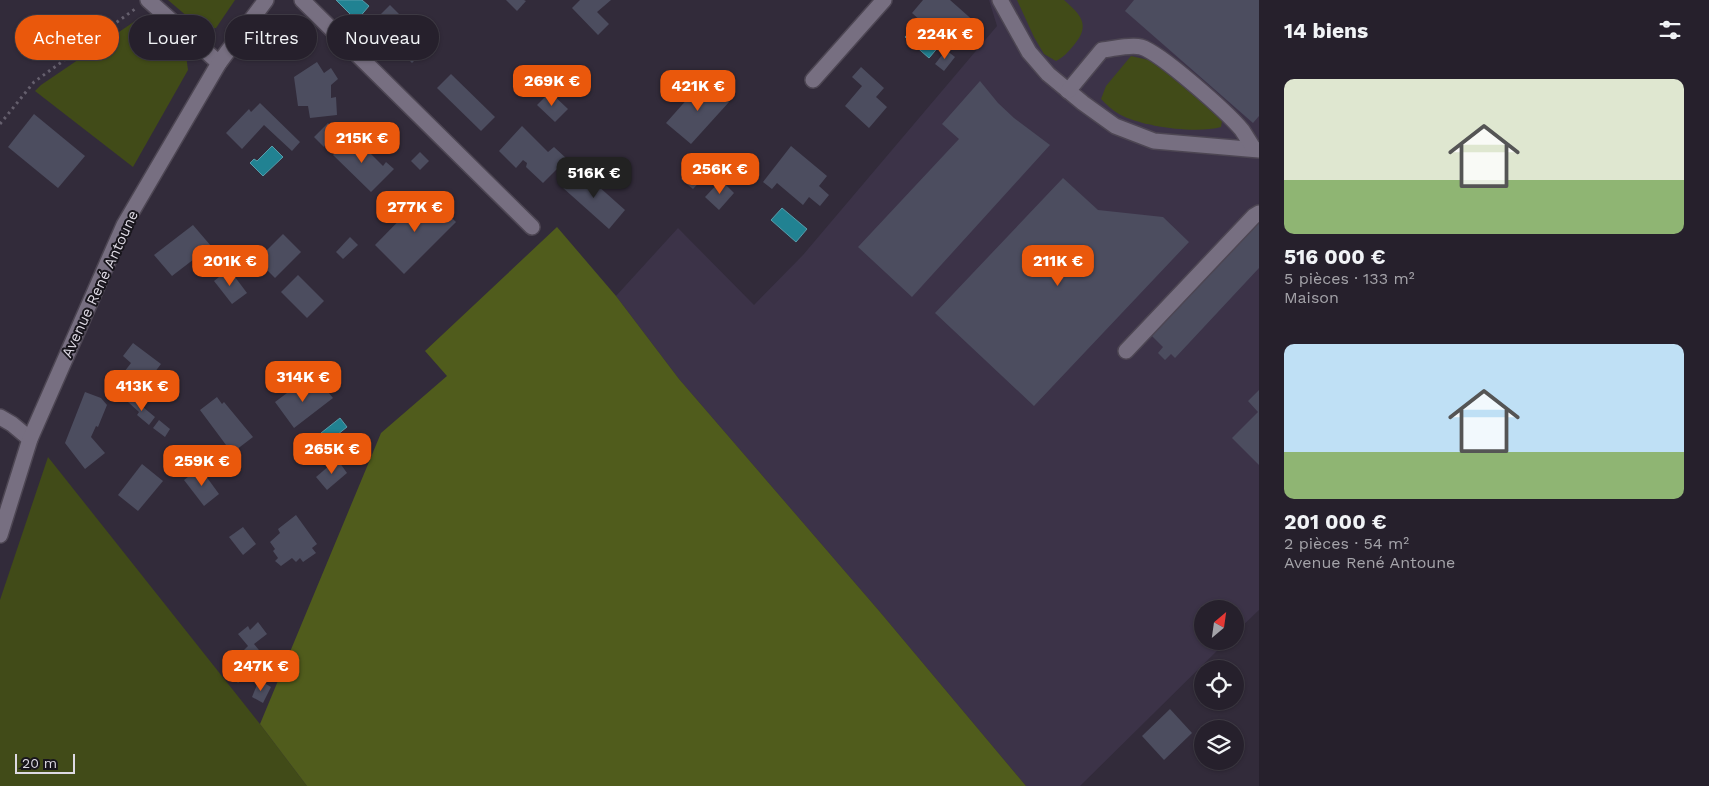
<!DOCTYPE html>
<html lang="fr">
<meta charset="utf-8">
<style>
body{margin:0;font-family:"Work Sans",sans-serif;background:#322d38;color:#f1f3f6;height:100vh;display:flex;flex-direction:column;font-size:19px;white-space:nowrap}
*{box-sizing:border-box;margin:0}
p{font-size:16px;color:#a4a3a9}
.icon{flex:none;width:28px;height:28px;fill:none;stroke:currentColor;stroke-width:2;stroke-linecap:round;stroke-linejoin:round}
.map{position:relative;flex:1;overflow:hidden}
.details{display:flex;flex-direction:column;background:#26202c;width:450px}
.details>*{flex:none}
.banner{position:absolute;left:15px;top:15px;width:475px;height:45px;display:flex;gap:10px}
.needle{width:32px;rotate:29deg}
.controls{position:absolute;left:1194px;top:600px;display:grid;gap:10px}
.controls a{display:grid;place-items:center;width:50px;height:50px;border-radius:50%;background:#26202c;box-shadow:0 1px 4px #0004,0 0 0 1px #423e48;font-size:25px}
.scale{position:absolute;left:15px;bottom:12px;width:60px;box-sizing:border-box;padding-left:5px;border:2px solid #ddd9e3;border-top:0;font-size:14px;line-height:18px;white-space:nowrap;color:#ddd9e3;-webkit-text-stroke:4px #18151c;paint-order:stroke}
.price{position:absolute;translate:-50% -42px;padding:0 11px;border-radius:10px;background:#ea580c;color:#fff;font-size:16px;line-height:32px;filter:drop-shadow(0 1px 2px #0008)}
.price::after{content:'';position:absolute;left:50%;top:30px;width:15px;height:11px;margin-left:-8px;background:inherit;clip-path:polygon(0 0,100% 0,50% 100%)}
.price.current{background:#222;color:#fff}
ul{padding:0;list-style:none}
li{display:grid;align-content:center;gap:10px;height:265px;padding:0 25px}
li span{display:grid;place-items:center;height:155px;border-radius:10px;color:#555}
li>.icon{margin-inline-start:auto}
span .icon{width:90px;height:90px;fill:#fffc;stroke-width:1}
li b{font-size:21px}
h2{display:flex;justify-content:space-between;align-items:center;height:60px;padding:0 25px;font-size:21px}
.tag{padding:0 18px;border-radius:22px;background:#26202c;box-shadow:0 1px 4px #0004,0 0 0 1px #423e48;font-size:18px;line-height:45px}
.tag.current{background:#ea580c;color:#fff}
main{display:flex;flex:1;min-height:0}
.map>svg:first-child{display:block}
.built{fill:#3c3348}
.green{fill:#414b18}
.forest{fill:#505c1c}
.water{fill:#218292;stroke:#599caa}
.building{fill:#4c4d5f}
.lines{fill:none;stroke-linecap:round;stroke-linejoin:round}
.minor-casing{stroke:#4d4653;stroke-width:18}
.path{stroke:#655f6d;stroke-width:3;stroke-dasharray:2.5 4;stroke-linecap:butt}
.minor{stroke:#776f81;stroke-width:15}
.labels{text-anchor:middle;stroke-width:4;stroke-linejoin:round;paint-order:stroke}
.street-label{font-size:15px;fill:#ddd9e3;stroke:#18151c}
</style>
<main>
<div class="map">
<svg width="1259" height="786" viewBox="0 0 1259 786">
<rect width="100%" height="100%" fill="#322b3a"/>
<path class="built" d="M989,0H1259V610L1235,633V609H1202V641H1227L1080,786H1026L880,612L679,379L616,296L678,228L754,305L803,255L997,26Z"/>
<g class="green">
<path d="M168,0H235L216,28L202,29Z"/>
<path d="M1017,0H1064C1081,15 1091,25 1074,45C1068,52 1064,57 1056,61L1044,54L1034,37Z"/>
<path d="M141,17L186,55L188,70L133,167L35,91L41,85Z"/>
<path d="M1131,56L1153,61L1219,117L1222,121L1221,127C1197,134 1142,127 1119,114C1112,110 1106,104 1101,99L1106,86Z"/>
<path d="M48,457L260,724L307,786H0V600Z"/>
</g>
<path class="forest" d="M557,227L616,296L679,379L880,612L1026,786H307L260,724L381,433L447,376L425,351Z"/>
<g class="water">
<path d="M336,0H362L369,6L358,19L352,14L351,15Z"/>
<path d="M916,25L940,45L929,58L905,37Z"/>
<path d="M272,146L283,157L263,176L250,163L254,159L257,161Z"/>
<path d="M782,208L807,229L796,242L771,220Z"/>
<path d="M340,418L347,427L328,442L321,433Z"/>
</g>
<g class="building">
<path d="M506,0H524L526,1L517,11Z"/>
<path d="M580,0H611L597,12L609,24L598,35L572,8Z"/>
<path d="M923,0H950L976,23L953,50L912,13Z"/>
<path d="M1134,0H1259V116L1253,123L1125,11Z"/>
<path d="M390,5L430,45L412,63L372,23Z"/>
<path d="M946,50L955,57L944,71L935,64Z"/>
<path d="M317,62L324,73L331,68L338,79L331,85V98L336,97L337,115L310,118L308,106H298L294,77Z"/>
<path d="M861,67L884,88L876,97L887,107L869,128L845,106L862,86L852,77Z"/>
<path d="M451,74L495,117L481,131L437,88Z"/>
<path d="M705,79L729,102L691,144L666,123Z"/>
<path d="M980,81L998,103L1014,118L1050,145L912,297L858,247L959,139L942,124Z"/>
<path d="M550,92L568,109L555,122L537,105Z"/>
<path d="M260,103L300,142L292,151L264,125L242,149L226,133L249,109L251,112Z"/>
<path d="M34,114L85,156L58,188L8,147Z"/>
<path d="M328,123L339,133L334,137L337,141L330,148L326,145L324,147L314,137Z"/>
<path d="M522,126L548,152L554,147L567,159L543,183L526,167L527,163L523,160L516,168L499,151Z"/>
<path d="M352,135L383,166L386,162L394,169L371,192L333,155Z"/>
<path d="M791,146L827,176L819,186L829,195L820,206L809,197L803,205L777,183L772,189L763,182Z"/>
<path d="M420,152L429,161L420,170L411,161Z"/>
<path d="M698,160L710,171L693,189L681,179Z"/>
<path d="M579,169L625,210L609,229L562,187Z"/>
<path d="M1063,178L1098,210L1163,217L1189,242L1034,406L935,313Z"/>
<path d="M721,180L734,193L719,210L705,197Z"/>
<path d="M426,193L456,222L404,274L375,245Z"/>
<path d="M1259,218V268L1175,358L1171,354L1165,360L1158,353L1163,347L1150,334Z"/>
<path d="M193,225L211,246L172,276L154,255Z"/>
<path d="M283,234L301,252L275,278L257,260Z"/>
<path d="M350,237L358,245L343,259L336,252Z"/>
<path d="M229,269L247,293L232,304L214,281Z"/>
<path d="M298,275L324,301L307,318L281,292Z"/>
<path d="M133,343L161,364L138,394L118,380L131,363L123,356Z"/>
<path d="M319,381L333,398L294,428L275,402L295,387L301,395Z"/>
<path d="M1259,390V465L1232,438L1258,412L1248,401Z"/>
<path d="M85,392L101,398L107,405L98,427L96,426L91,437L105,453L85,469L65,443Z"/>
<path d="M217,397L222,404L224,402L253,437L232,453L200,410Z"/>
<path d="M132,398L155,417L149,425L137,415L139,412L128,402Z"/>
<path d="M159,420L170,429L165,437L153,428Z"/>
<path d="M337,459L347,473L327,490L316,477Z"/>
<path d="M142,464L163,481L138,511L118,495Z"/>
<path d="M200,468L219,494L204,506L184,480Z"/>
<path d="M296,515L317,544L312,548L316,553L303,562L300,558L296,562L292,558L281,566L275,561L278,558L273,551L275,549L270,542L280,533L278,529Z"/>
<path d="M243,527L256,544L243,555L229,537Z"/>
<path d="M258,622L267,634L254,644L263,655L255,667L238,683L226,668L248,646L238,634L248,626L250,630Z"/>
<path d="M1202,679V697L1194,688Z"/>
<path d="M259,680L271,687L263,703L252,697Z"/>
<path d="M1170,709L1192,733L1164,760L1142,736Z"/>
</g>
<g class="lines">
<g class="minor-casing">
<g id="minor">
<path d="M148,0L219,63"/>
<path d="M302,0L532,227"/>
<path d="M1000,0L1029,52L1048,74L1083,103L1115,126L1154,141L1259,150"/>
<path d="M813,80L884,0"/>
<path d="M1068,91L1102,50C1113,49 1130,44 1141,47C1161,53 1227,112 1242,130C1246,136 1250,143 1254,149"/>
<path d="M1126,351L1254,216L1259,213"/>
<path d="M0,417L12,424L30,439"/>
<path d="M0,535L30,439L124,225L219,63L266,0"/>
</g>
</g>
<path class="path" d="M0,124L34,82L135,9"/>
<use href="#minor" class="minor"/>
</g>
<g class="labels">
<g class="street-label">
<text transform="translate(100 284) rotate(-65)" y="5">Avenue René Antoune</text>
</g>
</g>
</svg>
<div class="controls">
<a><svg class="needle" viewBox="-14 -14 28 28"><path d="M0-13l5 13h-10z" fill="#e53935"/><path d="M0 13l5-13h-10z" fill="#a4a3a9"/></svg></a>
<a><svg class="icon" aria-label="locate" viewBox="0 0 24 24"><circle cx="12" cy="12" r="6"/><path d="M12 2v4M12 18v4M2 12h4M18 12h4"/></svg></a>
<a><svg class="icon" aria-label="layers" viewBox="0 0 24 24"><path d="M12 4l9 5-9 5-9-5zM3 14l9 5 9-5"/></svg></a>
</div>
<div class="scale">20 m</div>
<b class="price" style="left:945px;top:60px">224K €</b>
<b class="price" style="left:552px;top:107px">269K €</b>
<b class="price" style="left:698px;top:112px">421K €</b>
<b class="price" style="left:362px;top:164px">215K €</b>
<b class="price" style="left:720px;top:195px">256K €</b>
<b class="price current" style="left:594px;top:199px">516K €</b>
<b class="price" style="left:415px;top:233px">277K €</b>
<b class="price" style="left:230px;top:287px">201K €</b>
<b class="price" style="left:1058px;top:287px">211K €</b>
<b class="price" style="left:303px;top:403px">314K €</b>
<b class="price" style="left:142px;top:412px">413K €</b>
<b class="price" style="left:332px;top:475px">265K €</b>
<b class="price" style="left:202px;top:487px">259K €</b>
<b class="price" style="left:261px;top:692px">247K €</b>
<div class="banner">
<a class="tag current">Acheter</a>
<a class="tag">Louer</a>
<a class="tag">Filtres</a>
<a class="tag">Nouveau</a>
</div>
</div>
<section class="details">
<h2>14 biens<svg class="icon" aria-label="filters" viewBox="0 0 24 24"><path d="M4 7h16M4 17h16"/><circle cx="9" cy="7" r="2"/><circle cx="15" cy="17" r="2"/></svg></h2>
<ul>
<li><span style="background:linear-gradient(#dfe7d0 65%,#8fb573 0)"><svg class="icon" aria-label="home" viewBox="0 0 24 24"><path d="M3 11l9-7 9 7M6 9v11h12V9"/></svg></span><div><b>516 000 €</b><p>5 pièces · 133 m²</p><p>Maison</p></div></li>
<li><span style="background:linear-gradient(#bfe0f5 70%,#8fb573 0)"><svg class="icon" aria-label="home" viewBox="0 0 24 24"><path d="M3 11l9-7 9 7M6 9v11h12V9"/></svg></span><div><b>201 000 €</b><p>2 pièces · 54 m²</p><p>Avenue René Antoune</p></div></li>
</ul>
</section>
</main>
